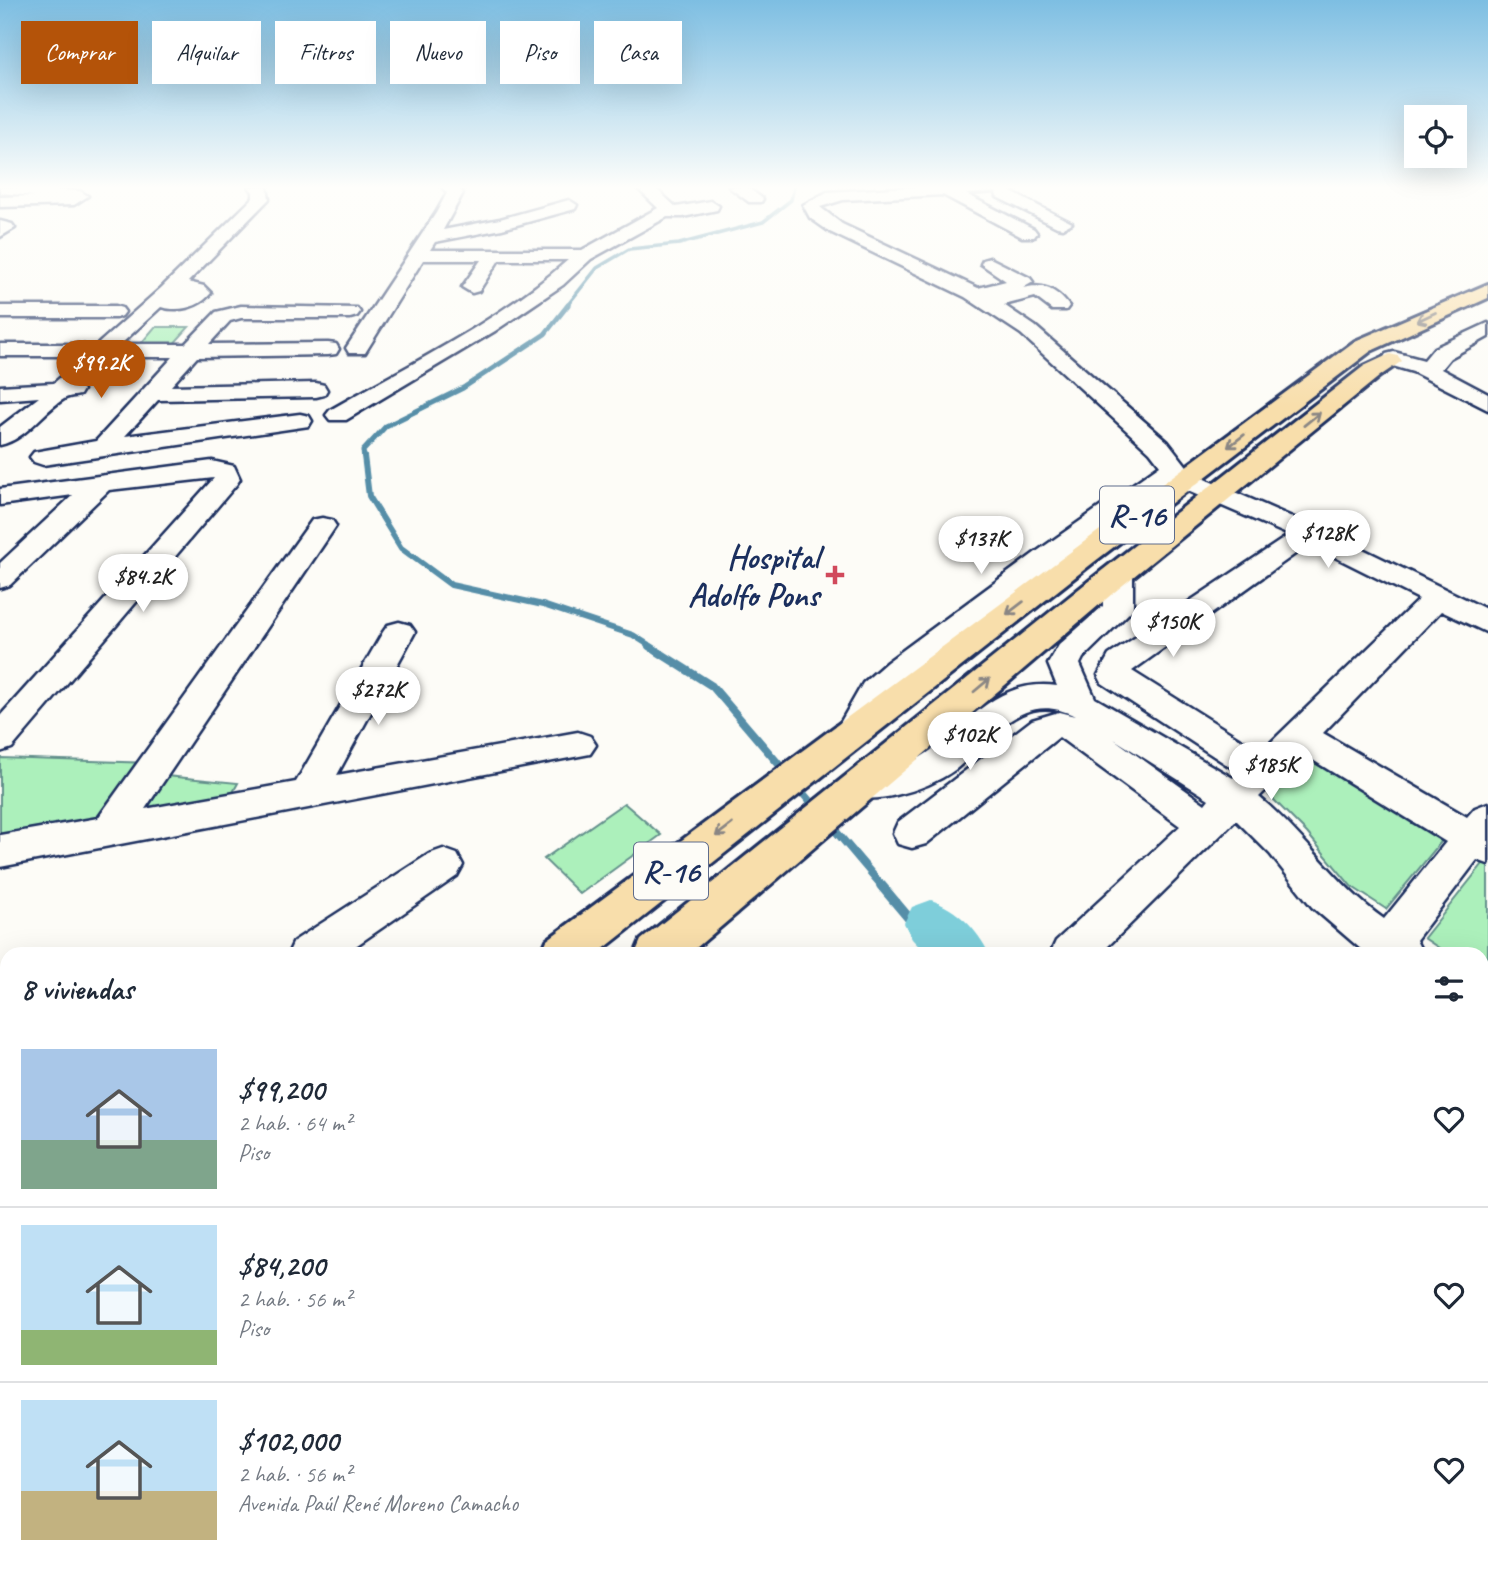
<!DOCTYPE html>
<html lang="es">
<meta charset="utf-8">
<style>
body{margin:0;font-family:Caveat,sans-serif;background:#f6f6f7;color:#1f2937;height:100vh;display:flex;flex-direction:column;font-size:26px;white-space:nowrap}
*{box-sizing:border-box;margin:0}
p{font-size:23px;color:#747a83}
.icon{flex:none;width:38px;height:38px;fill:none;stroke:currentColor;stroke-width:2;stroke-linecap:round;stroke-linejoin:round}
.map{position:relative;flex:1;overflow:hidden}
.panel{position:absolute;left:0px;top:947px;width:1489px;height:625px;display:flex;flex-direction:column;background:#fff;border-radius:21px 21px 0 0;box-shadow:0 7px 28px #0002}
.panel>*{flex:none}
.guide{position:absolute;left:21px;top:21px;width:700px;height:63px;display:flex;gap:14px}
.fabs{position:absolute;left:1404px;top:105px;display:grid;gap:14px}
.fabs a{display:grid;place-items:center;width:63px;height:63px;border-radius:0px;background:#fff;box-shadow:0 7px 28px #0002;font-size:35px}
.price{position:absolute;translate:-50% -60px;padding:0 16px;border-radius:24px;background:#fff;color:#222;font-size:23px;line-height:46px;filter:drop-shadow(0 2px 4px #0008)}
.price::after{content:'';position:absolute;left:50%;top:42px;width:21px;height:16px;margin-left:-10px;background:inherit;clip-path:polygon(0 0,100% 0,50% 100%)}
.price.on{background:#b45309;color:#fff}
ul{padding:0;list-style:none}
li{display:flex;align-items:center;gap:21px;height:175px;padding:0 21px}
li+li{border-top:2px solid #e0e1e3}
li span{display:grid;place-items:center;flex:none;width:196px;height:140px;border-radius:0px;color:#555}
li>.icon{margin-inline-start:auto}
span .icon{width:84px;height:84px;fill:#fffc;stroke-width:1}
li b{font-size:30px}
h2{display:flex;justify-content:space-between;align-items:center;height:84px;padding:0 21px;font-size:30px}
.chip{padding:0 24px;border-radius:0px;background:#fff;box-shadow:0 7px 28px #0002;font-size:24px;line-height:63px}
.chip.on{background:#b45309;color:#fff}
.map>svg:first-child{display:block}
.green{fill:#acf0bb;stroke:#64908c;stroke-width:2}
.lines{fill:none;stroke-linecap:round;stroke-linejoin:round}
.stream-far5{stroke:#568ea8;stroke-width:3.5}
.stream-far4{stroke:#568ea8;stroke-width:5}
.stream-far3{stroke:#568ea8;stroke-width:6}
.stream-far2{stroke:#568ea8;stroke-width:8}
.stream-far1{stroke:#568ea8;stroke-width:10}
.stream{stroke:#568ea8;stroke-width:12}
.river{fill:#7eceda;fill-rule:evenodd}
.minor-casing{stroke:#1b2f5e;stroke-width:5}
.major-casing{stroke:#1b2f5e;stroke-width:6}
.minor{fill:#fdfcf7;fill-rule:evenodd}
.major{fill:#f8deab;fill-rule:evenodd}
.oneway{stroke:#8a8684}
.poi-dot{fill:#d1495b;stroke:#fdfcf7;stroke-width:2.5}
.labels{text-anchor:middle;stroke-width:7;stroke-linejoin:round;paint-order:stroke}
.shield{fill:#fdfcf7;stroke:#5f6c8c;stroke-width:2}
.shield-label{font-size:32px;font-weight:bold;fill:#1b2f5e}
.poi-label{font-size:33px;font-weight:bold;fill:#1b2f5e;stroke:#fdfcf7;text-anchor:end}
</style>
<div class="map">
<svg width="1488" height="1570" viewBox="0 0 1488 1570">
<rect width="100%" height="100%" fill="#fdfcf7"/>
<filter id="ink" filterUnits="userSpaceOnUse"><feTurbulence type="fractalNoise" baseFrequency=".0143" numOctaves="2"/><feDisplacementMap in="SourceGraphic" scale="14" xChannelSelector="R" yChannelSelector="G"/><feConvolveMatrix kernelMatrix="1 2 1 2 8 2 1 2 1" color-interpolation-filters="sRGB"/></filter>
<g filter="url(#ink)">
<g class="green">
<path d="M155,327H189L170,348H137Z"/>
<path d="M1306,755L1445,837L1386,909L1351,886L1307,833L1269,795Z"/>
<path d="M0,758L151,763L104,832L0,852Z"/>
<path d="M166,776L238,783L227,803L137,818Z"/>
<path d="M624,803L661,835L580,894L544,859Z"/>
<path d="M1486,860L1488,861V980L1482,976V954H1448L1424,938Z"/>
</g>
<g class="lines">
<path class="stream-far5" d="M566,307L597,268L629,249L679,244L763,222L791,200L794,187"/>
<path class="stream-far4" d="M364,457L363,451L386,426L463,388L545,334L568,305"/>
<path class="stream-far3" d="M364,456L369,496L401,548L451,585L543,605L633,635L652,647"/>
<g class="stream-far2">
<path d="M649,646L712,686L788,775"/>
<path d="M796,785L817,810"/>
<path d="M828,822L883,887"/>
</g>
<path class="stream-far1" d="M881,885L939,954"/>
<path class="stream" d="M1482,1474L1488,1479"/>
<g class="river">
<path d="M931,900C957,909 977,929 989,954H926L912,939L904,923L912,907Z"/>
<path d="M1482,1409L1488,1411V1491L1482,1488Z"/>
</g>
<g class="minor-casing">
<g id="minor">
<path d="M0,187L80,191L88,196L74,205L0,207V197L34,196L0,193Z"/>
<path d="M249,187H267L269,199L188,282L204,286L211,293C199,308 179,312 161,307L121,344H185L216,312L241,306L357,308L360,312L357,316L350,318H241L230,321L209,344L328,343L336,344L339,349L336,354L328,355L197,357L171,386L316,383L324,385L327,390L324,395L316,397L158,400L125,436L300,414L309,416L312,421L309,426L43,465L34,462L30,457L34,452L96,441L173,357H107L79,385L83,390L80,395C75,396 68,396 64,399C42,412 27,439 0,445V427L39,397L0,400V386L54,383L161,288L253,198V192Z"/>
<path d="M442,187H458L463,193L443,230L500,219L569,200L577,205L575,209L502,229L435,242L430,250H582L658,208L636,187H654L676,207L711,201L719,206L717,210L683,217H667L591,259L563,285L495,331L346,420H330L326,415L330,410C410,364 498,322 568,260H499L479,291L472,293L462,287L481,260H423L365,353H349L346,348L436,213L447,193Z"/>
<path d="M729,187H747L763,199L761,202H749Z"/>
<path d="M913,187H1019L1011,192L1072,223L1063,228L1057,227L997,197L996,192L966,194L1034,229L1037,233L1034,237H1022L943,195L843,200L820,207L842,224L978,288L1006,281L981,264L983,260L990,258L1030,278L1033,282L1023,288C1043,283 1056,289 1069,306L1066,310H1052L1035,297L1004,305L1035,326L1168,442L1193,474L1338,537L1488,610V633L1441,611L1323,733L1467,817L1475,808L1488,803V864L1477,860L1416,940L1423,954H1360L1362,950L1312,907L1270,854L1236,820L1100,954H1050L1056,941L1180,826L1059,737L926,844L912,848L898,844L893,833L898,822L1032,720L1059,712L1075,716C1021,689 993,739 956,769C938,782 918,790 896,795C880,799 864,800 848,795L843,785L848,775C869,769 892,772 912,762C964,736 988,677 1057,686L1048,664L1059,645L1103,606V573L1108,567L1118,564L1128,567L1133,573V609L1083,658L1080,664L1095,698L1233,778L1238,772L1102,683L1098,675L1109,655L1289,535L1167,482L911,678L888,698L864,741L852,745L840,741L835,732L863,683L887,662L1036,552L1160,465L1150,452L1021,334L965,297L830,232L810,218L803,205L827,192ZM1309,544L1419,599L1261,752L1132,671ZM1114,739L1209,799L1205,804ZM1303,754L1446,842L1384,919C1335,884 1305,835 1259,797Z"/>
<path d="M0,221L12,224L15,228L0,237Z"/>
<path d="M0,306H115L122,308L125,312L122,316L115,318H0Z"/>
<path d="M1488,323V337L1450,358L1441,369L1488,394V410L1413,372L1386,364L1383,359L1386,354L1394,352L1424,360L1434,348Z"/>
<path d="M0,344H76L84,345L87,350L84,355L76,356H0Z"/>
<path d="M212,461L234,466L240,479L236,485L12,748L0,752V716L214,478L109,490L10,585L0,588V563L73,495L0,505V489Z"/>
<path d="M322,518L332,520L336,526L145,809L296,782L383,632L388,625L399,622L410,625L415,632L337,775L578,732L590,736L596,745L590,754L0,867V835L98,818L312,520Z"/>
<path d="M443,849L457,854L463,865L457,876L344,954H288L294,941L429,854Z"/>
<path d="M1482,987L1488,989V1031L1482,1029Z"/>
<path d="M7,1032V1076L0,1078V1034Z"/>
<path d="M7,1123V1174L0,1177V1126Z"/>
<path d="M7,1288V1346L0,1349V1291Z"/>
<path d="M1488,1297V1362L1482,1364V1300Z"/>
<path d="M754,1564H822L819,1570H752Z"/>
<path d="M1002,1564H1067L1069,1570H1005Z"/>
<path d="M1245,1564H1311L1313,1570H1248Z"/>
</g>
</g>
<g class="major-casing">
<g id="major">
<path d="M1488,284V298L1371,351L1094,562L597,954H541L547,940L1355,341Z"/>
<path d="M1390,354L1398,356L1402,361L1380,376L1112,594L689,954H635L641,940L1090,580L1364,366Z"/>
<path d="M7,1349V1412L0,1415V1352Z"/>
<path d="M7,1459V1526L0,1529V1462Z"/>
</g>
</g>
<use href="#minor" class="minor"/>
<use href="#major" class="major"/>
</g>
<defs><path id="oneway-shaft" d="M-6 0H5M1.5-3L5.5 0L1.5 3" fill="none" stroke-width="1.6" stroke-linecap="round" stroke-linejoin="round" transform="scale(1.75)"/></defs>
<g class="oneway">
<use href="#oneway-shaft" transform="translate(1426 317) rotate(155)"/>
<use href="#oneway-shaft" transform="translate(1312 419) rotate(-39)"/>
<use href="#oneway-shaft" transform="translate(1236 441) rotate(143)"/>
<use href="#oneway-shaft" transform="translate(1015 608) rotate(143)"/>
<use href="#oneway-shaft" transform="translate(982 685) rotate(-40)"/>
<use href="#oneway-shaft" transform="translate(724 830) rotate(143)"/>
</g>
</g>
<linearGradient id="sky" x2="0" y2="1"><stop stop-color="#7dbee2"/><stop offset="0.46" stop-color="#fefefb"/><stop offset="1" stop-color="#fefefb" stop-opacity="0"/></linearGradient>
<rect width="1488" height="407" fill="url(#sky)"/>
<path class="poi-dot" d="M831.5 564.5h7v7h7v7h-7v7h-7v-7h-7v-7h7z"/>
<g class="labels">
<g class="shield">
<rect x="1100" y="486.5" width="74" height="57" rx="5"/>
<rect x="634" y="842.5" width="74" height="57" rx="5"/>
</g>
<g class="shield-label">
<text x="1137" y="526">R-16</text>
<text x="671" y="882">R-16</text>
</g>
<g class="poi-label">
<text x="819" y="568">Hospital<tspan x="819" dy="38">Adolfo Pons</tspan></text>
</g>
</g>
</svg>
<div class="fabs">
<a><svg class="icon" aria-label="locate" viewBox="0 0 24 24"><circle cx="12" cy="12" r="6"/><path d="M12 2v4M12 18v4M2 12h4M18 12h4"/></svg></a>
</div>
<b class="price on" style="left:101px;top:400px">$99.2K</b>
<b class="price" style="left:1328px;top:570px">$128K</b>
<b class="price" style="left:981px;top:576px">$137K</b>
<b class="price" style="left:143px;top:614px">$84.2K</b>
<b class="price" style="left:1173px;top:659px">$150K</b>
<b class="price" style="left:378px;top:727px">$272K</b>
<b class="price" style="left:970px;top:772px">$102K</b>
<b class="price" style="left:1271px;top:802px">$185K</b>
<div class="guide">
<a class="chip on">Comprar</a>
<a class="chip">Alquilar</a>
<a class="chip">Filtros</a>
<a class="chip">Nuevo</a>
<a class="chip">Piso</a>
<a class="chip">Casa</a>
</div>
<section class="panel">
<h2>8 viviendas<svg class="icon" aria-label="filters" viewBox="0 0 24 24"><path d="M4 7h16M4 17h16"/><circle cx="9" cy="7" r="2"/><circle cx="15" cy="17" r="2"/></svg></h2>
<ul>
<li><span style="background:linear-gradient(#a9c7e8 65%,#7fa58c 0)"><svg class="icon" aria-label="home" viewBox="0 0 24 24"><path d="M3 11l9-7 9 7M6 9v11h12V9"/></svg></span><div><b>$99,200</b><p>2 hab. · 64 m²</p><p>Piso</p></div><svg class="icon" aria-label="heart" viewBox="0 0 24 24"><path d="M12 20l-8-8c-3-5 5-10 8-4 3-6 11-1 8 4z"/></svg></li>
<li><span style="background:linear-gradient(#bfe0f5 75%,#8fb573 0)"><svg class="icon" aria-label="home" viewBox="0 0 24 24"><path d="M3 11l9-7 9 7M6 9v11h12V9"/></svg></span><div><b>$84,200</b><p>2 hab. · 56 m²</p><p>Piso</p></div><svg class="icon" aria-label="heart" viewBox="0 0 24 24"><path d="M12 20l-8-8c-3-5 5-10 8-4 3-6 11-1 8 4z"/></svg></li>
<li><span style="background:linear-gradient(#bfe0f5 65%,#c2b280 0)"><svg class="icon" aria-label="home" viewBox="0 0 24 24"><path d="M3 11l9-7 9 7M6 9v11h12V9"/></svg></span><div><b>$102,000</b><p>2 hab. · 56 m²</p><p>Avenida Paúl René Moreno Camacho</p></div><svg class="icon" aria-label="heart" viewBox="0 0 24 24"><path d="M12 20l-8-8c-3-5 5-10 8-4 3-6 11-1 8 4z"/></svg></li>
</ul>
</section>
</div>
